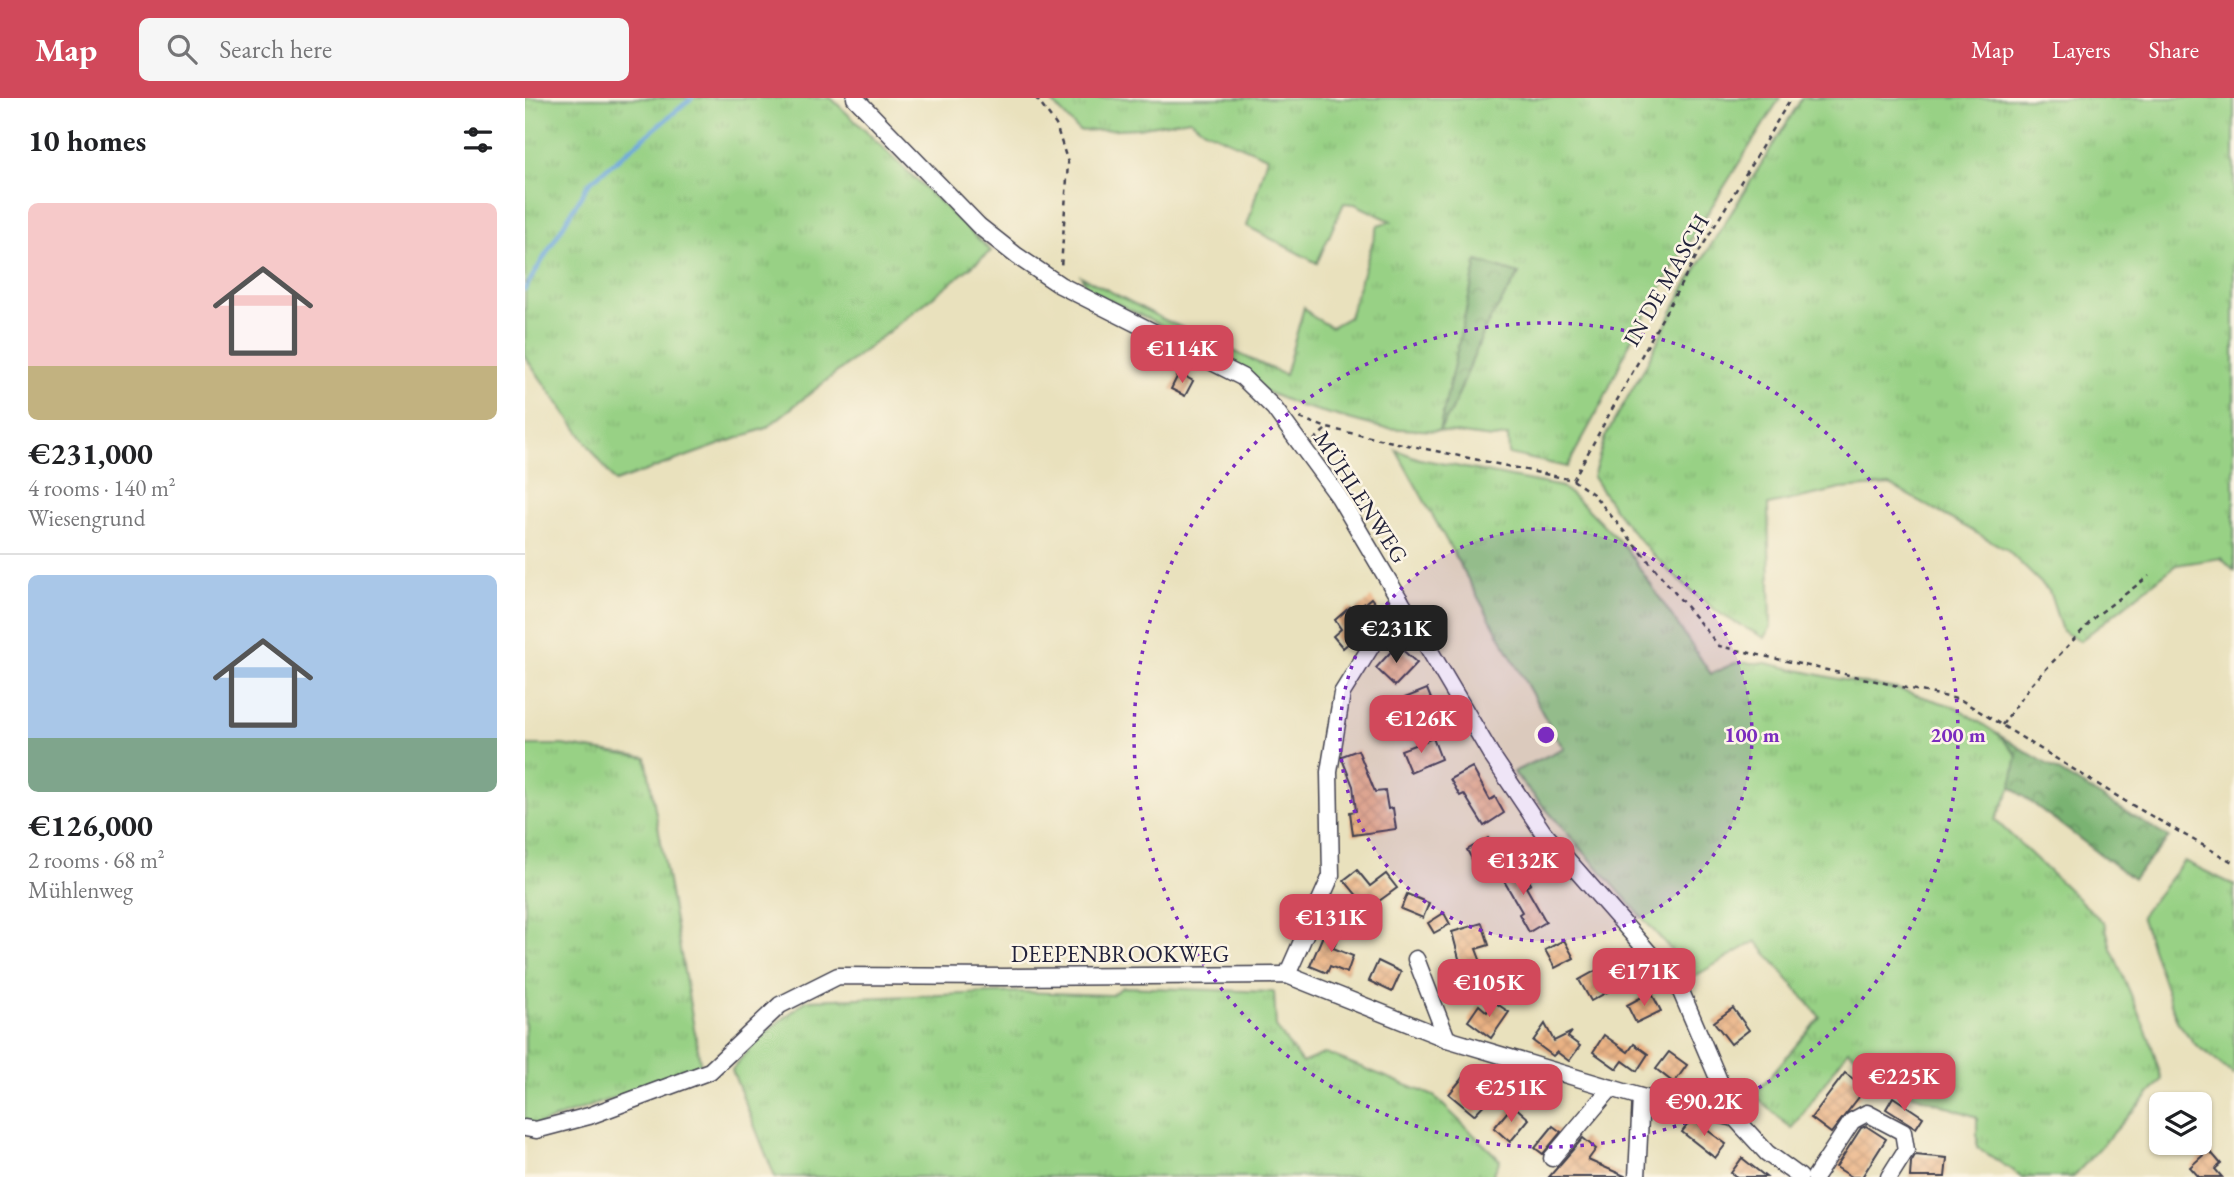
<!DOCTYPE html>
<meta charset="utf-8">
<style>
body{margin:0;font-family:"EB Garamond",serif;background:#f6f6f6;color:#202124;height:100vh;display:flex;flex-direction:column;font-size:26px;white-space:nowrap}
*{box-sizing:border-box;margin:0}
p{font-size:23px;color:#757577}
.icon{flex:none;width:38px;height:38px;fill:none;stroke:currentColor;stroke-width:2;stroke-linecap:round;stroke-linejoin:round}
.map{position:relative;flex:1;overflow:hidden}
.side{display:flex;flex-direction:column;background:#fff;width:525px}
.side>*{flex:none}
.controls{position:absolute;left:1624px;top:994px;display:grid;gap:14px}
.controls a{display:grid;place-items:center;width:63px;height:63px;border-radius:10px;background:#fff;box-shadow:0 2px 5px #0004;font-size:35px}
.price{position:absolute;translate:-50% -60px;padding:0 16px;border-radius:14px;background:#d1495b;color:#fff;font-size:23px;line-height:46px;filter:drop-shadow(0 2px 4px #0008)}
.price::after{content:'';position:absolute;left:50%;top:42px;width:21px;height:16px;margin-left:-10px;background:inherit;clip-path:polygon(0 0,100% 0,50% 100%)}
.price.current{background:#222;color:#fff}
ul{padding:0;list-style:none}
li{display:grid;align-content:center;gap:14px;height:371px;padding:0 28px}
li+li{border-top:2px solid #e0e0e0}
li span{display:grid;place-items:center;height:217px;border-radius:10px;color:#555}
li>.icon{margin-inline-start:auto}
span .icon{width:126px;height:126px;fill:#fffc;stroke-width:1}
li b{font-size:30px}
h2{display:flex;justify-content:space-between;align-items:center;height:84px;padding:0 28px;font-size:30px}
header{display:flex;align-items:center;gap:42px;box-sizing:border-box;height:98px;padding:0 35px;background:#d1495b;color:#fff}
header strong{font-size:33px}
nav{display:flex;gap:38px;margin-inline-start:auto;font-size:24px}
.search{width:490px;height:63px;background:#f6f6f6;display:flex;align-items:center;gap:18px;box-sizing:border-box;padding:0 24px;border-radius:10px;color:#757577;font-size:26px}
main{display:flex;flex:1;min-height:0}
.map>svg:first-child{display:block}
.grass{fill:url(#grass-tufts);stroke:#5d7a60;stroke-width:2;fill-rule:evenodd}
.forest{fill:url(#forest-crowns);stroke:#4e6a56;stroke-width:2}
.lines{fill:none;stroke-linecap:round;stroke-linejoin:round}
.stream{stroke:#6ca7dd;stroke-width:4.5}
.building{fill:url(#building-cross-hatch)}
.minor-casing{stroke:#403f4e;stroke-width:19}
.path{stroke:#403f4e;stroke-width:2.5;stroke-dasharray:5 5;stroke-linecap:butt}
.minor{stroke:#fff;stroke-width:16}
.ring{fill:none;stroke:#7b2cbf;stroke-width:3.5;stroke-dasharray:3.5 7}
.labels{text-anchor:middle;stroke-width:5;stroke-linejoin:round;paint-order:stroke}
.street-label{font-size:23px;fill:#22223b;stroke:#fcf5e5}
.centre{fill:#7b2cbf;stroke:#fcf5e5;stroke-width:3.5}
.ring-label{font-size:21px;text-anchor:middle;font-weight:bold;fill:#7b2cbf;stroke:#fcf5e5;stroke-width:5;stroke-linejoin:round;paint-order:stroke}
</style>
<header>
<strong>Map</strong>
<div class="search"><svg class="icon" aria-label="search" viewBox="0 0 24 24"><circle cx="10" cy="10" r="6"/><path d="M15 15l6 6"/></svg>Search here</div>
<nav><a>Map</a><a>Layers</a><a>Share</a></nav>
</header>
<main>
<section class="side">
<h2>10 homes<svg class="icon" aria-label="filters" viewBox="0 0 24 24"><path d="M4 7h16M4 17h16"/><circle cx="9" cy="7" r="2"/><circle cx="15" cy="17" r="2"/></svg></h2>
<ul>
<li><span style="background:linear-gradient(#f6c9c9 75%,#c2b280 0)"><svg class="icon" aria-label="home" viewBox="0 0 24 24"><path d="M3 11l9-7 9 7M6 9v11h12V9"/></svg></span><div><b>€231,000</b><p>4 rooms · 140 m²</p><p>Wiesengrund</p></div></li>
<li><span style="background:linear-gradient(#a9c7e8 75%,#7fa58c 0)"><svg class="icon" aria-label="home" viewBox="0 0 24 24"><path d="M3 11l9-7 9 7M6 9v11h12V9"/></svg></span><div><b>€126,000</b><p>2 rooms · 68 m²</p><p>Mühlenweg</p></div></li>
</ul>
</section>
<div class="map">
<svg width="1709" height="1079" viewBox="0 0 1709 1079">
<defs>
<pattern id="grass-tufts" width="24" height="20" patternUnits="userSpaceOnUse" patternTransform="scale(1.75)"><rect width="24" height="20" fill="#98d185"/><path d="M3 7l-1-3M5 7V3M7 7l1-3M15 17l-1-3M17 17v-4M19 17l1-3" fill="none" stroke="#83b374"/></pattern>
<pattern id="forest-crowns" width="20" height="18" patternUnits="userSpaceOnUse" patternTransform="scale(1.75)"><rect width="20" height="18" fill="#7ab372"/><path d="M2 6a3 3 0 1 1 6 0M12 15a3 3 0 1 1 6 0" fill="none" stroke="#64915f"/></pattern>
<pattern id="building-cross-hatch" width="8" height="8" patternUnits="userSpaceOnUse" patternTransform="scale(1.75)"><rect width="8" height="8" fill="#eab284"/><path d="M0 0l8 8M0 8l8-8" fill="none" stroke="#c89973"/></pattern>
</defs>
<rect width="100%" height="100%" fill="#fcf5e5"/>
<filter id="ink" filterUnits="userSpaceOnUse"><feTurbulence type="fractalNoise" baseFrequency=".0143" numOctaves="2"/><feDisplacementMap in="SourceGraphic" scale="14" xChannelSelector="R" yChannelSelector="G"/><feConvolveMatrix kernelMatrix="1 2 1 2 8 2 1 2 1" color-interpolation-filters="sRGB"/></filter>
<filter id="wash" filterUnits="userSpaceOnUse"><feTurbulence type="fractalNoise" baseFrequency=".00686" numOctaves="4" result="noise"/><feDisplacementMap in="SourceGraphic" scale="28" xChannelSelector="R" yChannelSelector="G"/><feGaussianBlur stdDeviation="1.57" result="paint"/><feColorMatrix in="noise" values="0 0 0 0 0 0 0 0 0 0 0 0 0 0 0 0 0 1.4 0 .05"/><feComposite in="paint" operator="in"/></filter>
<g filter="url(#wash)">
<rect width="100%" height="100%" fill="#e9e1bd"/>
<g class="grass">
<path d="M0,0H306L466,153L241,330L90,384L0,259Z"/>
<path d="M523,0H1255L1148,170L1106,242L1077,305L1042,369L984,356L983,338L967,340L914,333L857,330L775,308L739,293L696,261L624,221L563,192L556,178L638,221L760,277L779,209L787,218L806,229L824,219L853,127L866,123L830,106L819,105L792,165L722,128L742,59L679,32L665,21L613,30L554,33ZM952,163L994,176L961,228L927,312L915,330Z"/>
<path d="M1277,0H1709V473L1696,460L1651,467L1555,543L1537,533L1524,493L1482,452L1365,387L1316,391L1243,407L1246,528L1240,540C1225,532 1207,524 1193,514C1143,477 1100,431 1068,379L1080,339L1120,269L1156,196Z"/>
<path d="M871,352L895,361L1037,389L1062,410L1101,450L1186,576L1210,565H1241L1313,581L1372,591L1431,609L1474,637L1492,657L1488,686L1470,722L1580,826L1586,850L1624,939L1637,982L1548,1079H1497L1452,1049V1019L1372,991L1323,952L1267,1031L1229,997L1295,919L1231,843L1163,882L1147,853L988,674L1039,650L1032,641Z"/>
<path d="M0,647H37L121,660L176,969L12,1027L0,1024Z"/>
<path d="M1659,763L1709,787V977L1670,946L1652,923L1616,818Z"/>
<path d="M598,889L749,894L751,929L777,965L801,955L909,998L975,1062L967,1079H250L207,972L231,942L282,902L494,894L586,897Z"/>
</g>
<g class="forest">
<path d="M952,163L994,176L961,228L927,312L914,333Z"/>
<path d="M1474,637L1644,740L1608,781L1486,689L1492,657Z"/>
</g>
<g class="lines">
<path class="stream" d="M0,191L64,85L167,0"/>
</g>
<g id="blocks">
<g class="building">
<path d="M654,275L668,283L660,298L646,291Z"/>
<path d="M846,500L854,510L836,526L840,531L818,550L808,538L816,531L810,522L825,509L829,514Z"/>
<path d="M872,547L892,565L870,588L851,570Z"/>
<path d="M902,591L915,623L896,631L890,616L861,627L855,610Z"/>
<path d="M908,640L916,661L885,674L876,652Z"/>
<path d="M833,652L850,694L860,693L863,711L868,710L871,731L828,737L825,714L831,713L828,688L817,661V658Z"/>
<path d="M947,669L965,702L970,699L979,715L959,728L939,696L935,698L925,681Z"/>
<path d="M963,740L973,758L952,770L942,752Z"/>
<path d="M993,765L1006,786L1001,789L1021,824L1004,834L994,816L997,814L975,776Z"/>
<path d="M832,772L845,788L861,776L872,790L843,811L819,782Z"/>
<path d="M882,796L904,805L898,820L876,811Z"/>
<path d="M919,815L925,826L909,835L903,825Z"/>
<path d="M957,825L964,847L951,851L964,885L942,893L933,869L936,868L927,834Z"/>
<path d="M802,828L815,833L808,850L828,858L822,875L805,868L802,875L785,868Z"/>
<path d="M1039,842L1049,860L1030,870L1020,852Z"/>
<path d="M853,863L876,874L867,894L844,883Z"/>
<path d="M1081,867L1093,888L1066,903L1054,882Z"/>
<path d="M1126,894L1136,913L1111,925L1102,907Z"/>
<path d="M969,904L984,914L966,940L943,923L954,907L962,914Z"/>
<path d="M1208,910L1224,932L1206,946L1189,924Z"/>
<path d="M1020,926L1029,943L1047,934L1043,939L1055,948L1044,963L1032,954L1028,958L1008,943Z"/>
<path d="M1079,937L1103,954L1109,946L1123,956L1112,973L1098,963L1092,971L1068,954Z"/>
<path d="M1144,954L1162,967L1149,985L1131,971Z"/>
<path d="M1320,975L1341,990L1306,1035L1286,1020Z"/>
<path d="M939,978L966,999L949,1017L924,996Z"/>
<path d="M1368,999L1398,1019L1391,1030L1361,1011Z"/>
<path d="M988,1007L1004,1021L985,1044L969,1030Z"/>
<path d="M1167,1021L1201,1046L1190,1060L1157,1034Z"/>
<path d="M1028,1028L1036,1034L1018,1056L1010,1050Z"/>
<path d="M1341,1028L1361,1041L1337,1079H1327L1311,1069L1336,1030Z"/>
<path d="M1058,1040L1071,1051L1063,1062L1102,1079H1024Z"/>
<path d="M1684,1052L1696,1066L1690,1071L1697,1079H1674L1665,1069Z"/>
<path d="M1390,1057L1422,1060L1420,1079H1385L1386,1064Z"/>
<path d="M1217,1060L1241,1079H1212L1206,1075Z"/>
</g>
</g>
</g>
<g filter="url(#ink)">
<use href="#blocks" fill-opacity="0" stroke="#403f4e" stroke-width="2"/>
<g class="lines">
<g class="minor-casing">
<g id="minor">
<path d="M330,0L454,128L492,158L535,187L717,279L749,310L814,399L967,658L1018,734L1154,889L1210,1020L1242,1055L1275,1079"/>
<path d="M891,861L922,941"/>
<path d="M762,877L806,778L804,674L817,595L875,502"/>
<path d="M0,1030L11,1032L64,1018L185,973L255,907L313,878L480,879L762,877L922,941L1116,999L1210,1020"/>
<path d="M1027,1060L1086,990"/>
<path d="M1112,1079L1116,999"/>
<path d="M1290,1079L1327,1023L1342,1015L1378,1034L1381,1052L1364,1079"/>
</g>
</g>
<g class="path">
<path d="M511,0L531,27L543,65L536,170"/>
<path d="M775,320L802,330L1048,382L1068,396L1194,548L1436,602L1600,703L1709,765"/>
<path d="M789,342L802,330"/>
<path d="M1048,382L1171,159L1266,0"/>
<path d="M1477,627L1505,588L1571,518L1624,478"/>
</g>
<use href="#minor" class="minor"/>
</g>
</g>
<circle cx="1021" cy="637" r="206" fill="#7b2cbf" fill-opacity=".12"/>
<g class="ring">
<circle cx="1021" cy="637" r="206"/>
<circle cx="1021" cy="637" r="412"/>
</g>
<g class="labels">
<g class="street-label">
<text transform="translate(1141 182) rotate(-60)" y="8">IN DE MASCH</text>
<text transform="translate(836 399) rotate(57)" y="8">MÜHLENWEG</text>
<text x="595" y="864">DEEPENBROOKWEG</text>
</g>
</g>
<circle cx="1021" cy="637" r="10" class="centre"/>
<g class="ring-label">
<text x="1227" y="644">100 m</text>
<text x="1433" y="644">200 m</text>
</g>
</svg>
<div class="controls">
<a><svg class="icon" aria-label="layers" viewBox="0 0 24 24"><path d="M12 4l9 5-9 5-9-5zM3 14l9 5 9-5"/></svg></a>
</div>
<b class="price" style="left:657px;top:287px">€114K</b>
<b class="price current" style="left:871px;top:567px">€231K</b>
<b class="price" style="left:896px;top:657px">€126K</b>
<b class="price" style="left:998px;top:799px">€132K</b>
<b class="price" style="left:806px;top:856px">€131K</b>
<b class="price" style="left:1119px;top:910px">€171K</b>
<b class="price" style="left:964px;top:921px">€105K</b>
<b class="price" style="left:1379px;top:1015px">€225K</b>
<b class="price" style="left:986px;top:1026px">€251K</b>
<b class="price" style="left:1179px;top:1040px">€90.2K</b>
</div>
</main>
